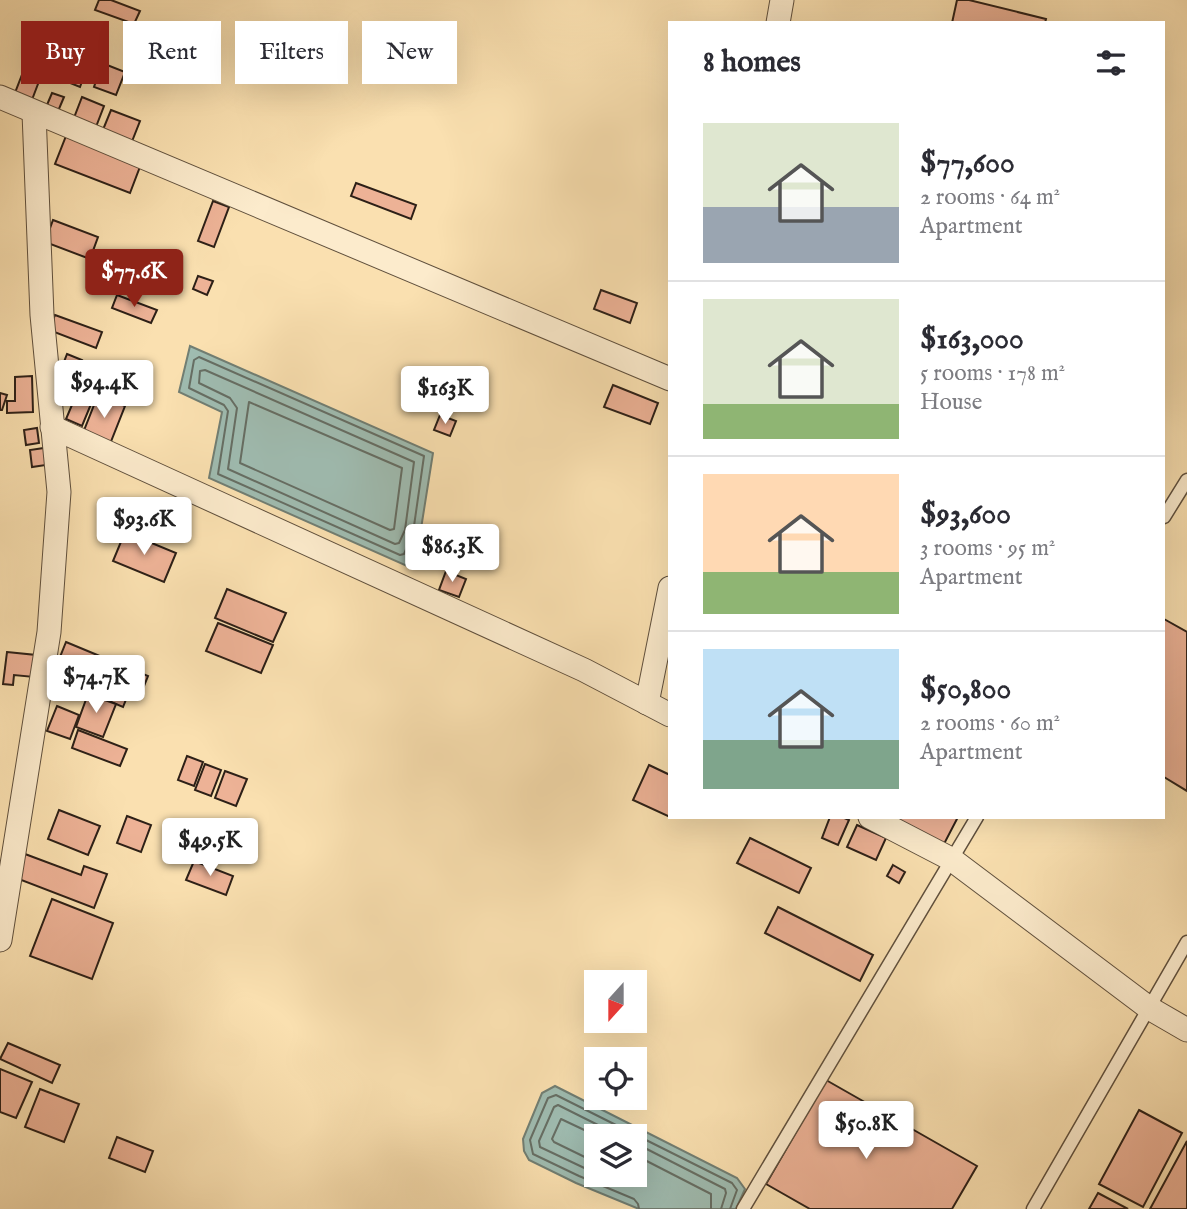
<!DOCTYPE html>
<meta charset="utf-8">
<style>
body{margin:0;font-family:"IM FELL English",serif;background:#f7f7f7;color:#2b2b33;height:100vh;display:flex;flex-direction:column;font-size:26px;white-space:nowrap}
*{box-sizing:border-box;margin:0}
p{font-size:23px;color:#7c7c81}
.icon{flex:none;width:38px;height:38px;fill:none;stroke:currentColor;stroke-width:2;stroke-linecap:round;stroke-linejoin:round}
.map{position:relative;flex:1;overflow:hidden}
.side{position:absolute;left:668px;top:21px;width:497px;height:798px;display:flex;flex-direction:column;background:#fff;border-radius:0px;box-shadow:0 7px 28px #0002}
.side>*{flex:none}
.top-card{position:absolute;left:21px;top:21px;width:542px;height:63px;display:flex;gap:14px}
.needle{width:46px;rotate:201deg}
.tools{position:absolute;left:584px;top:970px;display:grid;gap:14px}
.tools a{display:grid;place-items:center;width:63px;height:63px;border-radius:0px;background:#fff;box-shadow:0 7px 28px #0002;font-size:35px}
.price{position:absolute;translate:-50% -60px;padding:0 16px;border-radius:7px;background:#fff;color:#222;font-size:23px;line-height:46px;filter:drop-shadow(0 2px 4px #0008)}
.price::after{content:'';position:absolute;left:50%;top:42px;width:21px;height:16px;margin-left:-10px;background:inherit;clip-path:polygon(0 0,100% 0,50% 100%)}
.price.current{background:#8f2418;color:#fff}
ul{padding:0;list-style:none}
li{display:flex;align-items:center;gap:21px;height:175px;padding:0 35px}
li+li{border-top:2px solid #e1e1e2}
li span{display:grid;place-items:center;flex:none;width:196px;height:140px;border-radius:0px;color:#555}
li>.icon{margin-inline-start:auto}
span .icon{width:84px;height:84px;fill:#fffc;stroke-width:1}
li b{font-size:30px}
h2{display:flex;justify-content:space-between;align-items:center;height:84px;padding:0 35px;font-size:30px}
.chip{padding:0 24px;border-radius:0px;background:#fff;box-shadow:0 7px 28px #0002;font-size:24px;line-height:63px}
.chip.current{background:#8f2418;color:#fff}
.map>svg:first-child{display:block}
.water{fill:#9fbcb1;stroke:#717e73;stroke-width:2;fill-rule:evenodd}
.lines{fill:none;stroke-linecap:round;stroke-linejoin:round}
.shore{stroke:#666e64;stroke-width:2}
.building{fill:#edb296;stroke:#2d2017;stroke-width:2}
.service-casing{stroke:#60503d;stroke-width:15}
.minor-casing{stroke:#60503d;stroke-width:25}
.service{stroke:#fcebcc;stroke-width:12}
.minor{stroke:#fcebcc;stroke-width:23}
</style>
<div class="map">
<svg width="1187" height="1209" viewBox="0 0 1187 1209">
<rect width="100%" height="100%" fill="#fae0b0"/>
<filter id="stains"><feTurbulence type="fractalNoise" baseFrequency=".00286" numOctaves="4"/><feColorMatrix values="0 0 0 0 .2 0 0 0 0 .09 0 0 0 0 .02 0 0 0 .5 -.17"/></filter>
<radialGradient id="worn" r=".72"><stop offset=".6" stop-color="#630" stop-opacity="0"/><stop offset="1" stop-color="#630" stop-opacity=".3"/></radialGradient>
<g class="water">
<path d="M190,346L433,453L420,535L407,566L209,478L222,412L179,392Z"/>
<path d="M555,1086L737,1178L745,1189L736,1209H639L576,1183L529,1160L524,1151L523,1139L542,1093ZM597,1136H635V1174H597Z"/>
</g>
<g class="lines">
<g class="shore">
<path d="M199,357L424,456L413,533L404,554L400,555L218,474L228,411L224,405L189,388L194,360Z"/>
<path d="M205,370L414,462L405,530L399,543L395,544L228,469L237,408L230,398L199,383L200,371Z"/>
<path d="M249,402L402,468L394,529L390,530L240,463Z"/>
<path d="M597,1136L561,1119L552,1139L554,1142L597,1163"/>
<path d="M635,1143L725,1189L726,1193L721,1209"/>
<path d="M635,1155L711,1194V1209"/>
<path d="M597,1174L540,1147L539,1141L554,1107L558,1105L620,1136"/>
<path d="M639,1209L638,1204L634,1199L579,1176L533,1154L530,1140L548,1098L556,1095L732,1183L737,1190L730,1209"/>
</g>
</g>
<g class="building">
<path d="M99,0H111L140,11L134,24L95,10Z"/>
<path d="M957,0H969L1046,19L1045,23H952Z"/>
<path d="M35,41L52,47L30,105L13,98Z"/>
<path d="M76,51L91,57L80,87L65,81Z"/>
<path d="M102,63L125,72L116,95L94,87Z"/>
<path d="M52,93L64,97L56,116L44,112Z"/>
<path d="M82,97L104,106L94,132L72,123Z"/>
<path d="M111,110L140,121L129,149L100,137Z"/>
<path d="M66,136L141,164L130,193L55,164Z"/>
<path d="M356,183L416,205L411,219L351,196Z"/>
<path d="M213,201L229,207L214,247L198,241Z"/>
<path d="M53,220L98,237L90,259L45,242Z"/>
<path d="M118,269L133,275L128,290L112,284Z"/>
<path d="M198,276L213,281L207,295L193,289Z"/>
<path d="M601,290L637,303L630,323L594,309Z"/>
<path d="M117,295L157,310L151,323L112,308Z"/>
<path d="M55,315L102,332L96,348L49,330Z"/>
<path d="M67,354L82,360L74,381L59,375Z"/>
<path d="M32,376L33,412L7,413V401H15V377Z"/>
<path d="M613,385L658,403L650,424L604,407Z"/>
<path d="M80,386L96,392L82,426L66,419Z"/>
<path d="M0,393L7,395L2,410H0Z"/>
<path d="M98,395L125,406L110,444L83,433Z"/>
<path d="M440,415L456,421L450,436L434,430Z"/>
<path d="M37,428L39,443L26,445L24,430Z"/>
<path d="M44,448L46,465L32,467L30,450Z"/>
<path d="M125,532L176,553L164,582L113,561Z"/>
<path d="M446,571L466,579L459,597L439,590Z"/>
<path d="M227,589L286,613L273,642L215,618Z"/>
<path d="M1164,619L1187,632V791L1164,777Z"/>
<path d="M218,623L273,645L261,673L206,651Z"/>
<path d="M66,642L148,676L140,696L58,662Z"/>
<path d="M7,652L36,655L34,677L14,675L13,685L3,684Z"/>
<path d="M58,663L129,692L123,707L52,677Z"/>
<path d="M88,694L116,704L103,737L76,727Z"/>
<path d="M57,706L79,715L70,739L47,731Z"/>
<path d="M78,730L127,749L120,766L72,748Z"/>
<path d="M187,756L203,762L194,786L178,780Z"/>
<path d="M205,764L221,770L211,796L195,790Z"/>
<path d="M649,765L670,775V817L633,800Z"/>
<path d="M225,771L247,779L236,806L215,798Z"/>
<path d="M59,810L100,826L88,855L48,839Z"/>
<path d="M127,816L151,825L141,852L117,843Z"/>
<path d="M830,817H842L849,820L838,845L822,838Z"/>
<path d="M898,817H958L944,844L897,819Z"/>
<path d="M857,825L886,838L876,860L847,847Z"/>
<path d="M750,838L811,868L799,893L737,863Z"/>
<path d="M25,854L81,875L84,866L107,874L94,908L16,878Z"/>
<path d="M194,861L233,876L226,895L186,880Z"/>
<path d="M893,865L905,872L899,883L887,876Z"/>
<path d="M52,899L113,923L92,979L30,956Z"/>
<path d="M778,907L873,955L860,981L765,933Z"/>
<path d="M8,1043L60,1065L52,1083L0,1059Z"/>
<path d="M0,1069L32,1082L16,1118L0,1112Z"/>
<path d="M826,1080L977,1166L952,1209H810L766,1184Z"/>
<path d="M40,1089L79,1104L64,1142L25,1127Z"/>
<path d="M1139,1110L1182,1133L1143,1207L1099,1184Z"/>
<path d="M117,1137L153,1151L145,1172L109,1158Z"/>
<path d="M1187,1141V1209H1150Z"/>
<path d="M1098,1193L1128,1209H1089Z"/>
</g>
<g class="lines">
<g class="service-casing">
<g id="service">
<path d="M1164,517L1187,480"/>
<path d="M743,1209L977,817"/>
<path d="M1033,1209L1187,942"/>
</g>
</g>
<g class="minor-casing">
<g id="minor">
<path d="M778,23L782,0"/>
<path d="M0,97L670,379"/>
<path d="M52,427L584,670L670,715"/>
<path d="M647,703L670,588"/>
<path d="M870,817L951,859L1149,1008L1187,1030"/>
<path d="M0,940L49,632L59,492L42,315L34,113"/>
</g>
</g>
<use href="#service" class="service"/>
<use href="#minor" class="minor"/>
</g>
<rect width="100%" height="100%" filter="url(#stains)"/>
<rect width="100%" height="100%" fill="url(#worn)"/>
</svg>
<div class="tools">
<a><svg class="needle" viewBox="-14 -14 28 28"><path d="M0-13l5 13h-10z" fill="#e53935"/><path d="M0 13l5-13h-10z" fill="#7c7c81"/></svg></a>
<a><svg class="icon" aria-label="locate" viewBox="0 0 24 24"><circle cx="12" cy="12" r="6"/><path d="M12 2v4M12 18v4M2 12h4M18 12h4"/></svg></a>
<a><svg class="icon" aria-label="layers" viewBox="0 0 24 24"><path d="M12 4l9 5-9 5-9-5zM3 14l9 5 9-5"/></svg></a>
</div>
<b class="price current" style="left:134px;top:309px">$77.6K</b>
<b class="price" style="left:104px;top:420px">$94.4K</b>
<b class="price" style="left:445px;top:426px">$163K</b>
<b class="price" style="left:144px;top:557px">$93.6K</b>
<b class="price" style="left:452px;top:584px">$86.3K</b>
<b class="price" style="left:96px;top:715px">$74.7K</b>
<b class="price" style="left:210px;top:878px">$49.5K</b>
<b class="price" style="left:866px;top:1161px">$50.8K</b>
<div class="top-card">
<a class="chip current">Buy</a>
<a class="chip">Rent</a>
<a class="chip">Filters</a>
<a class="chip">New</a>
</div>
<section class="side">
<h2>8 homes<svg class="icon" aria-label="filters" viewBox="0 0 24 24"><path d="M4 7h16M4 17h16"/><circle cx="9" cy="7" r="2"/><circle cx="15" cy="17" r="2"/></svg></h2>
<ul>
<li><span style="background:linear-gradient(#dfe7d0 60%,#9aa5b1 0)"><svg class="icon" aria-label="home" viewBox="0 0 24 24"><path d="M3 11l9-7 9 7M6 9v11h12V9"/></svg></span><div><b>$77,600</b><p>2 rooms · 64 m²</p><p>Apartment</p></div></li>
<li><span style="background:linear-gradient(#dfe7d0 75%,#8fb573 0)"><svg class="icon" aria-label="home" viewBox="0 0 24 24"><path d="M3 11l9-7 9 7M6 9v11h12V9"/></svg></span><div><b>$163,000</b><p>5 rooms · 178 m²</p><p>House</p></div></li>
<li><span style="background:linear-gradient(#ffd9b3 70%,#8fb573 0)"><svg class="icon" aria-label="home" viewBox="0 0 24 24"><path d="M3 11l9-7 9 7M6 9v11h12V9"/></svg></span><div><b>$93,600</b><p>3 rooms · 95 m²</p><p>Apartment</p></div></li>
<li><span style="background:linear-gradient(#bfe0f5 65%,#7fa58c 0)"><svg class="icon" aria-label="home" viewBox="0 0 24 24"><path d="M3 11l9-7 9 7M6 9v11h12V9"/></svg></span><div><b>$50,800</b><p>2 rooms · 60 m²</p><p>Apartment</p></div></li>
</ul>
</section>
</div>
